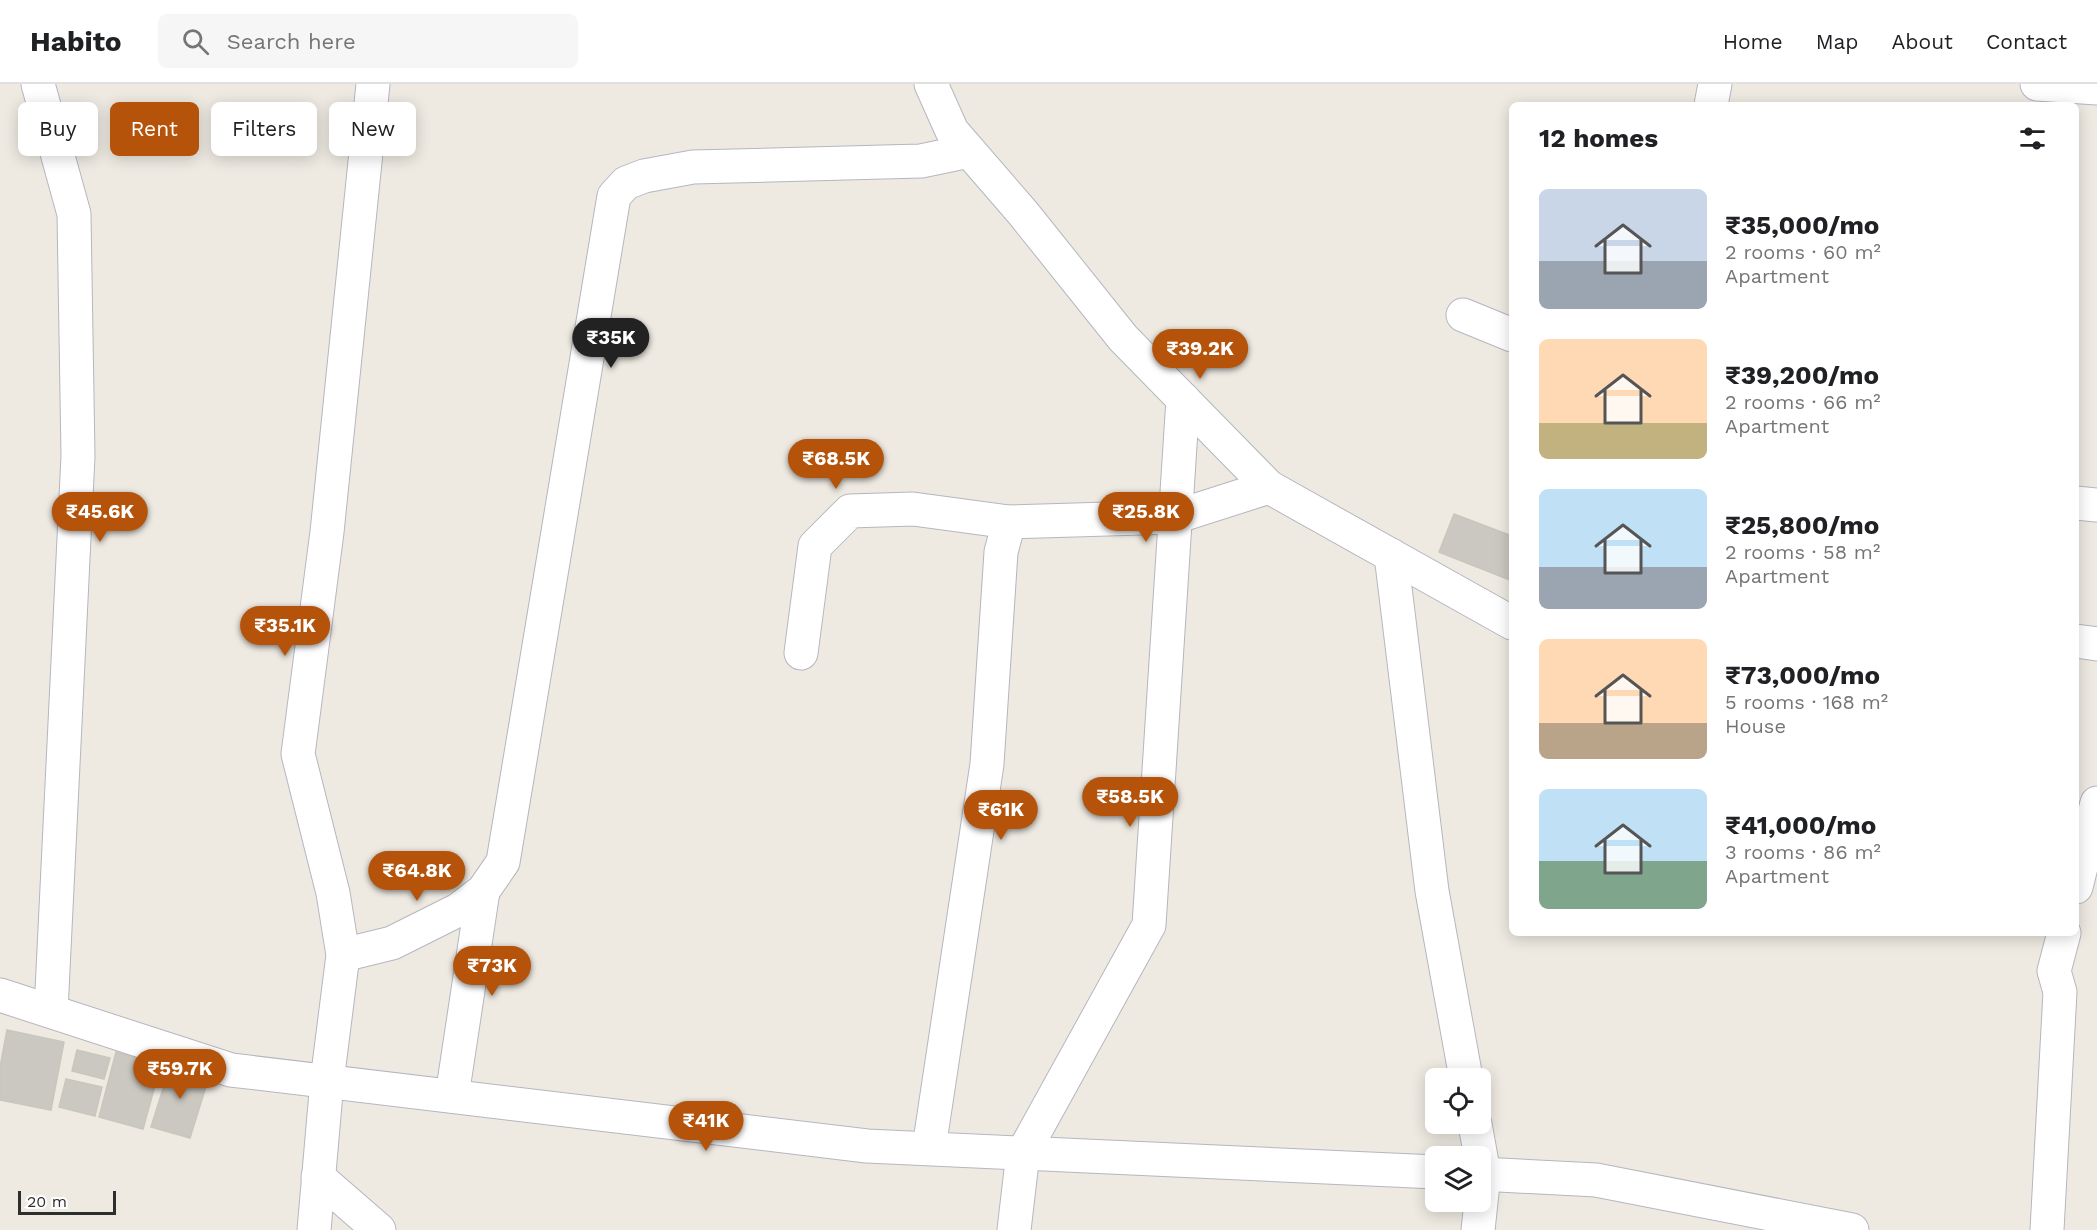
<!DOCTYPE html>
<meta charset="utf-8">
<style>
body{margin:0;font-family:"Work Sans",sans-serif;background:#f6f6f6;color:#202124;height:100vh;display:flex;flex-direction:column;font-size:22px;white-space:nowrap}
*{box-sizing:border-box;margin:0}
p{font-size:20px;color:#757577}
.icon{flex:none;width:33px;height:33px;fill:none;stroke:currentColor;stroke-width:2;stroke-linecap:round;stroke-linejoin:round}
.map{position:relative;flex:1;overflow:hidden}
.side{position:absolute;left:1509px;top:18px;width:570px;height:834px;display:flex;flex-direction:column;background:#fff;border-radius:9px;box-shadow:0 3px 15px #0003}
.side>*{flex:none}
.top-card{position:absolute;left:18px;top:18px;width:570px;height:54px;display:flex;gap:12px}
.buttons{position:absolute;left:1425px;top:984px;display:grid;gap:12px}
.buttons a{display:grid;place-items:center;width:66px;height:66px;border-radius:9px;background:#fff;box-shadow:0 3px 15px #0003;font-size:30px}
.scale{position:absolute;left:18px;bottom:15px;width:98px;box-sizing:border-box;padding-left:6px;border:3px solid #2e2e2e;border-top:0;font-size:16px;line-height:21px;white-space:nowrap;color:#2e2e2e;-webkit-text-stroke:4px #fff;paint-order:stroke}
.price{position:absolute;translate:-50% -51px;padding:0 14px;border-radius:21px;background:#b45309;color:#fff;font-size:20px;line-height:39px;filter:drop-shadow(0 2px 3px #0008)}
.price::after{content:'';position:absolute;left:50%;top:36px;width:18px;height:14px;margin-left:-9px;background:inherit;clip-path:polygon(0 0,100% 0,50% 100%)}
.price.current{background:#222;color:#fff}
ul{padding:0;list-style:none}
li{display:flex;align-items:center;gap:18px;height:150px;padding:0 30px}
li span{display:grid;place-items:center;flex:none;width:168px;height:120px;border-radius:9px;color:#555}
li>.icon{margin-inline-start:auto}
span .icon{width:72px;height:72px;fill:#fffc;stroke-width:1}
li b{font-size:26px}
h2{display:flex;justify-content:space-between;align-items:center;height:72px;padding:0 30px;font-size:26px}
.chip{padding:0 21px;border-radius:9px;background:#fff;box-shadow:0 3px 15px #0003;font-size:21px;line-height:54px}
.chip.current{background:#b45309;color:#fff}
header{display:flex;align-items:center;gap:36px;box-sizing:border-box;height:84px;padding:0 30px;background:#fff;border-bottom:2px solid #e0e0e0}
header strong{font-size:28px}
nav{display:flex;gap:33px;margin-inline-start:auto;font-size:21px}
.search{width:420px;height:54px;background:#f6f6f6;display:flex;align-items:center;gap:15px;box-sizing:border-box;padding:0 21px;border-radius:9px;color:#757577;font-size:22px}
.map>svg:first-child{display:block}
.building{fill:#cac8c0;stroke:#c9c6bb;stroke-width:1.5}
.lines{fill:none;stroke-linecap:round;stroke-linejoin:round}
.minor-casing{stroke:#b5b6c0;stroke-width:35}
.minor{stroke:#fff;stroke-width:33}
</style>
<header>
<strong>Habito</strong>
<div class="search"><svg class="icon" aria-label="search" viewBox="0 0 24 24"><circle cx="10" cy="10" r="6"/><path d="M15 15l6 6"/></svg>Search here</div>
<nav><a>Home</a><a>Map</a><a>About</a><a>Contact</a></nav>
</header>
<div class="map">
<svg width="2097" height="1146" viewBox="0 0 2097 1146">
<rect width="100%" height="100%" fill="#eeeae2"/>
<g class="building">
<path d="M1454,430L1512,452V497L1439,468Z"/>
<path d="M7,946L64,958L51,1026L0,1016V983Z"/>
<path d="M77,966L110,974L104,995L72,987Z"/>
<path d="M116,968L161,980L143,1045L99,1033Z"/>
<path d="M172,976L214,995L208,996L190,1054L151,1043Z"/>
<path d="M66,995L102,1003L95,1032L59,1023Z"/>
</g>
<g class="lines">
<g class="minor-casing">
<g id="minor">
<path d="M38,0L74,130L78,372L51,927"/>
<path d="M931,0L952,47L1023,129L1123,254L1269,403L1512,539"/>
<path d="M2037,0L2097,4"/>
<path d="M1711,21L1715,0"/>
<path d="M1463,231L1512,251"/>
<path d="M2076,419L2097,421"/>
<path d="M1391,471L1432,807L1466,994"/>
<path d="M2076,557L2097,560"/>
<path d="M801,569L815,462L850,427L913,425L1009,438L1175,433L1269,403"/>
<path d="M2076,803L2097,719"/>
<path d="M343,871L392,859L458,826L483,807L503,778L614,112L626,99L644,92L693,83L921,77L969,67"/>
<path d="M0,911L231,986L867,1062L1436,1088"/>
<path d="M452,1012L483,807"/>
<path d="M1475,1040L1484,1090L1478,1146"/>
<path d="M929,1064L987,680L1001,468L1009,438"/>
<path d="M1480,1090L1596,1096L1852,1146"/>
<path d="M318,1093L379,1146"/>
<path d="M314,1146L327,997L343,871L333,809L298,670L327,448L373,0"/>
<path d="M1014,1146L1023,1069L1149,841L1183,315"/>
<path d="M2047,1146L2060,908L2054,887L2064,849"/>
</g>
</g>
<use href="#minor" class="minor"/>
</g>
</svg>
<div class="buttons">
<a><svg class="icon" aria-label="locate" viewBox="0 0 24 24"><circle cx="12" cy="12" r="6"/><path d="M12 2v4M12 18v4M2 12h4M18 12h4"/></svg></a>
<a><svg class="icon" aria-label="layers" viewBox="0 0 24 24"><path d="M12 4l9 5-9 5-9-5zM3 14l9 5 9-5"/></svg></a>
</div>
<div class="scale">20 m</div>
<b class="price current" style="left:611px;top:285px">₹35K</b>
<b class="price" style="left:1200px;top:296px">₹39.2K</b>
<b class="price" style="left:836px;top:406px">₹68.5K</b>
<b class="price" style="left:100px;top:459px">₹45.6K</b>
<b class="price" style="left:1146px;top:459px">₹25.8K</b>
<b class="price" style="left:285px;top:573px">₹35.1K</b>
<b class="price" style="left:1130px;top:744px">₹58.5K</b>
<b class="price" style="left:1001px;top:757px">₹61K</b>
<b class="price" style="left:417px;top:818px">₹64.8K</b>
<b class="price" style="left:492px;top:913px">₹73K</b>
<b class="price" style="left:180px;top:1016px">₹59.7K</b>
<b class="price" style="left:706px;top:1068px">₹41K</b>
<div class="top-card">
<a class="chip">Buy</a>
<a class="chip current">Rent</a>
<a class="chip">Filters</a>
<a class="chip">New</a>
</div>
<section class="side">
<h2>12 homes<svg class="icon" aria-label="filters" viewBox="0 0 24 24"><path d="M4 7h16M4 17h16"/><circle cx="9" cy="7" r="2"/><circle cx="15" cy="17" r="2"/></svg></h2>
<ul>
<li><span style="background:linear-gradient(#c9d6e8 60%,#9aa5b1 0)"><svg class="icon" aria-label="home" viewBox="0 0 24 24"><path d="M3 11l9-7 9 7M6 9v11h12V9"/></svg></span><div><b>₹35,000/mo</b><p>2 rooms · 60 m²</p><p>Apartment</p></div></li>
<li><span style="background:linear-gradient(#ffd9b3 70%,#c2b280 0)"><svg class="icon" aria-label="home" viewBox="0 0 24 24"><path d="M3 11l9-7 9 7M6 9v11h12V9"/></svg></span><div><b>₹39,200/mo</b><p>2 rooms · 66 m²</p><p>Apartment</p></div></li>
<li><span style="background:linear-gradient(#bfe0f5 65%,#9aa5b1 0)"><svg class="icon" aria-label="home" viewBox="0 0 24 24"><path d="M3 11l9-7 9 7M6 9v11h12V9"/></svg></span><div><b>₹25,800/mo</b><p>2 rooms · 58 m²</p><p>Apartment</p></div></li>
<li><span style="background:linear-gradient(#ffd9b3 70%,#b9a48a 0)"><svg class="icon" aria-label="home" viewBox="0 0 24 24"><path d="M3 11l9-7 9 7M6 9v11h12V9"/></svg></span><div><b>₹73,000/mo</b><p>5 rooms · 168 m²</p><p>House</p></div></li>
<li><span style="background:linear-gradient(#bfe0f5 60%,#7fa58c 0)"><svg class="icon" aria-label="home" viewBox="0 0 24 24"><path d="M3 11l9-7 9 7M6 9v11h12V9"/></svg></span><div><b>₹41,000/mo</b><p>3 rooms · 86 m²</p><p>Apartment</p></div></li>
</ul>
</section>
</div>
